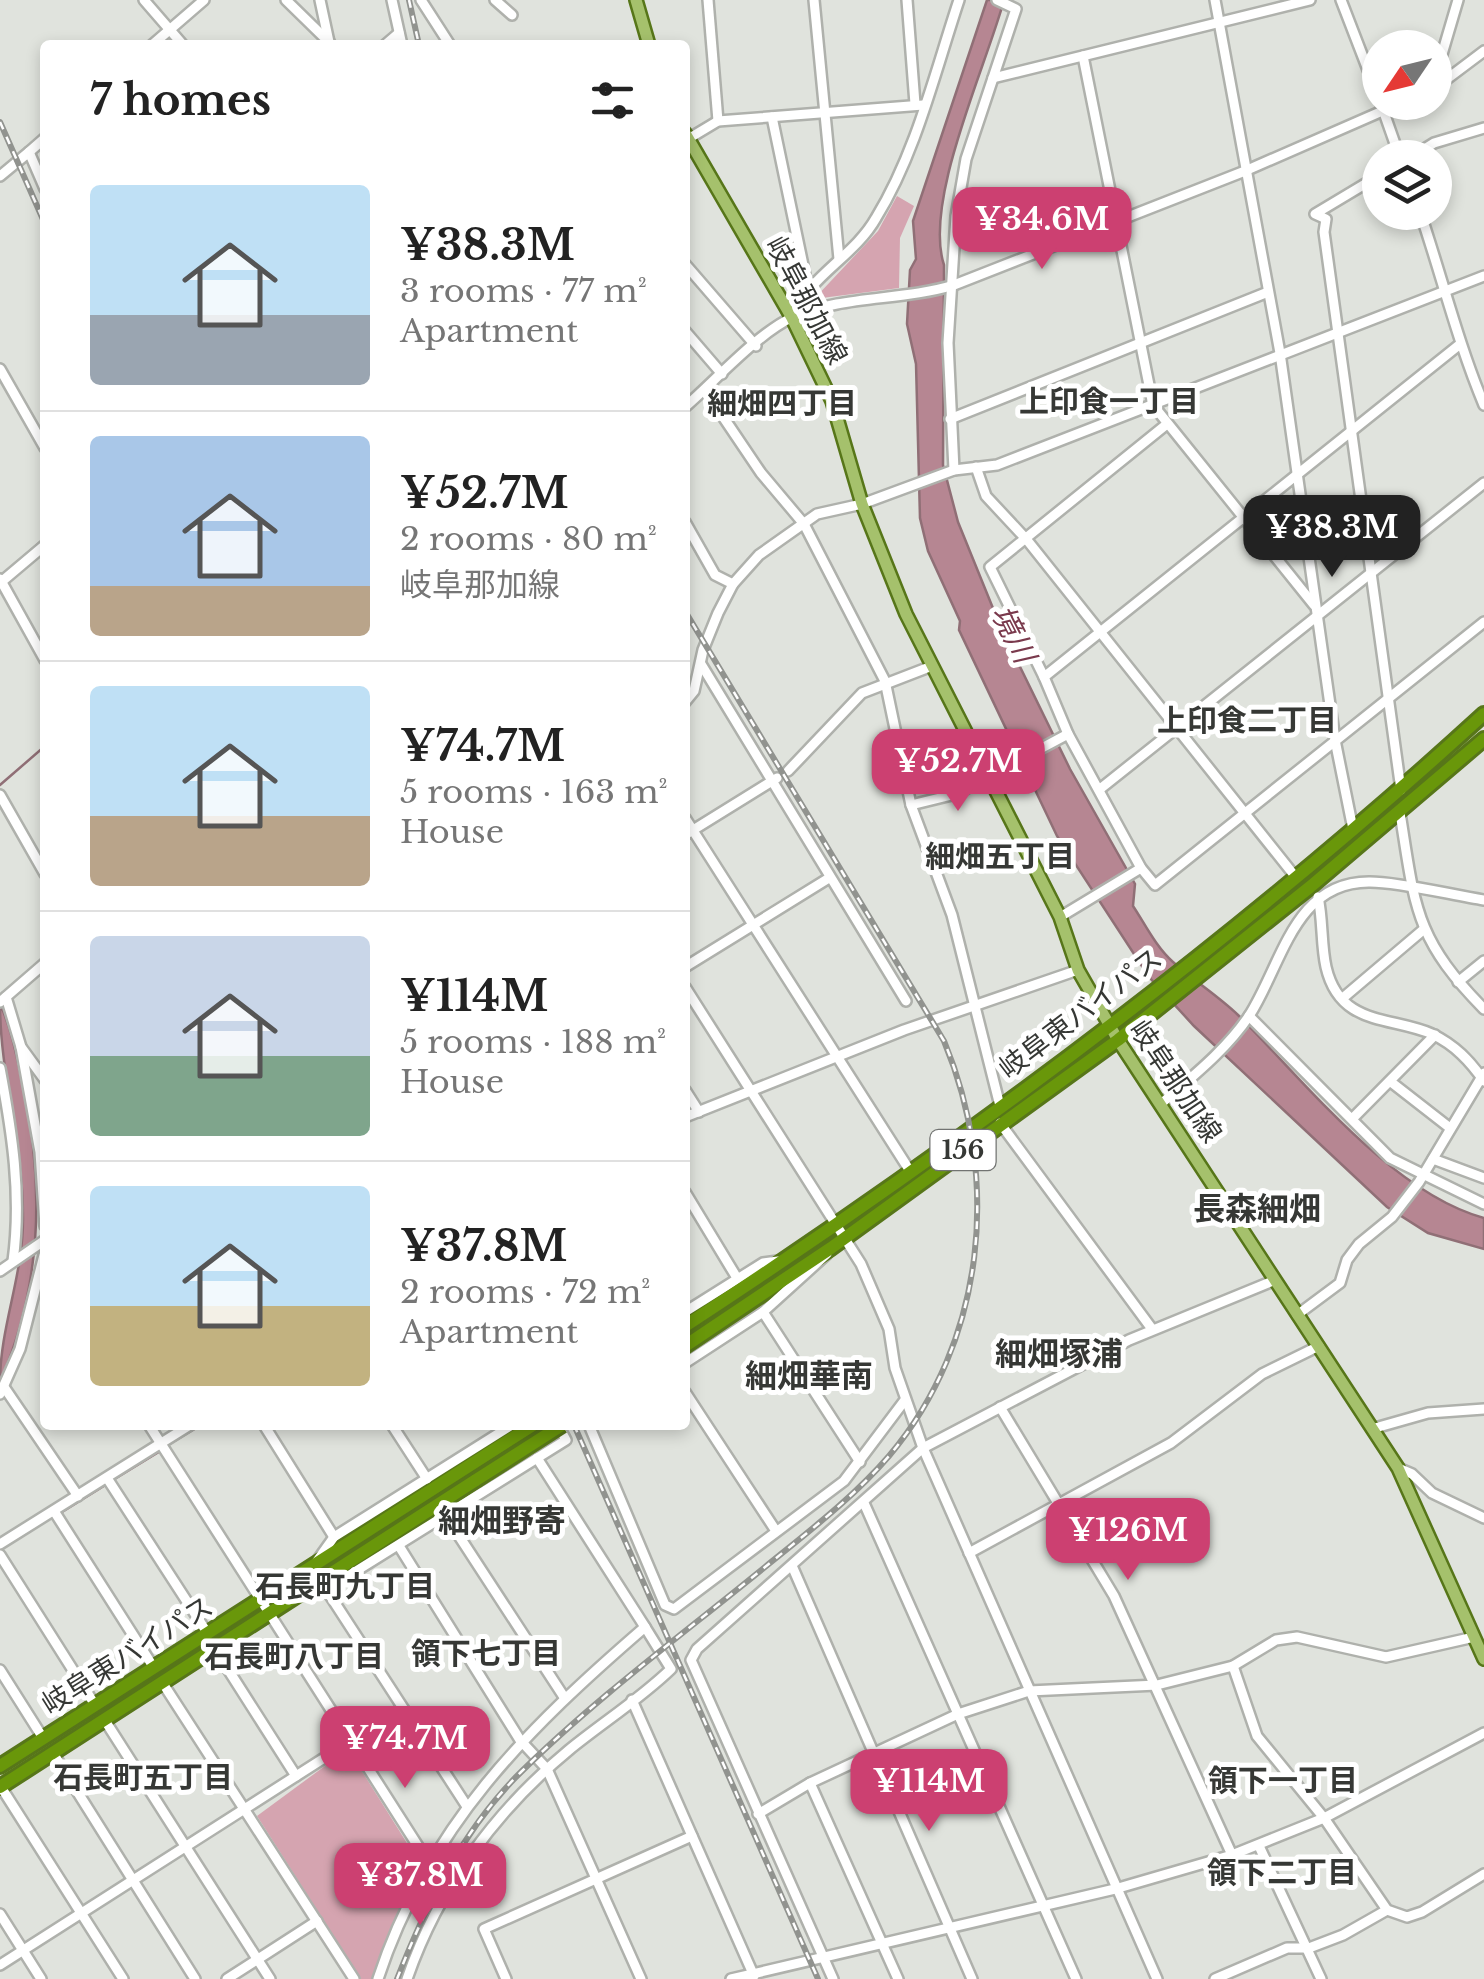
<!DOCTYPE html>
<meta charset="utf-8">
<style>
body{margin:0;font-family:"Libre Baskerville","Noto Sans JP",serif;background:#f6f6f6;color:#222;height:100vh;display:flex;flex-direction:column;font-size:38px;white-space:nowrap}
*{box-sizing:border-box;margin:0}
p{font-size:32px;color:#767676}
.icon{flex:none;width:55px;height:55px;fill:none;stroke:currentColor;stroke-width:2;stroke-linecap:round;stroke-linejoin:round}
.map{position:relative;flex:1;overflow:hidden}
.drawer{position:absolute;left:40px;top:40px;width:650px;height:1390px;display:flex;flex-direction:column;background:#fff;border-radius:10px;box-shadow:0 5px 15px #0003}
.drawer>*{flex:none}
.needle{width:65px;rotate:235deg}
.fabs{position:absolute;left:1362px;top:30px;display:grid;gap:20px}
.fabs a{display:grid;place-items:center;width:90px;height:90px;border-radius:50%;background:#fff;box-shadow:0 5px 15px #0003;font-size:50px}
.price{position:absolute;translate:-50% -85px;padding:0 22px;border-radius:20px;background:#cc4071;color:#fff;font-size:32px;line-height:65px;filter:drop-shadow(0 2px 5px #0008)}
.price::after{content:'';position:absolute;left:50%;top:60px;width:30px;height:22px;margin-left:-15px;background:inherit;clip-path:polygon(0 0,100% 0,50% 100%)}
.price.selected{background:#222;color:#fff}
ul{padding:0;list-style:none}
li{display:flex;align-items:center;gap:30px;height:250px;padding:0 50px}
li+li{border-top:2px solid #e0e0e0}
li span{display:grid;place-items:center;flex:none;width:280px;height:200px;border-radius:10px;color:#555}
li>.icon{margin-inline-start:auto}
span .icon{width:120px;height:120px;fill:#fffc;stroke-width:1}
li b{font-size:42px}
h2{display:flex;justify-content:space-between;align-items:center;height:120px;padding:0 50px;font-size:42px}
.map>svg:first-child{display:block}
.green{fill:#d5a4b0}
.water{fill:#b68692;stroke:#906f76;stroke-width:2.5}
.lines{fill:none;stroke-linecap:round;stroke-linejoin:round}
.stream{stroke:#906f76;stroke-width:2.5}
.minor-casing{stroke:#afb1ac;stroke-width:14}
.major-casing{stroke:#577619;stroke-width:16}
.highway-casing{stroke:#577619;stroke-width:18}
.minor{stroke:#fff;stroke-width:9}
.major{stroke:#a5c16c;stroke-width:11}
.highway{stroke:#69970a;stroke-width:12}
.rail-casing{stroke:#91938f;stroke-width:6}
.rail{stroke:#fff;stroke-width:2.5;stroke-dasharray:8;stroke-linecap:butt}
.highway-bridge-casing{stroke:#577619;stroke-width:18;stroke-linecap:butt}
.highway-bridge{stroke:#69970a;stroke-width:12}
.labels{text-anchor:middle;stroke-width:10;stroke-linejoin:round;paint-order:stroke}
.shield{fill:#fff;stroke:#727472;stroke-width:2.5}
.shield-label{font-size:25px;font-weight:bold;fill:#363835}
.street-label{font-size:28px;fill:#363835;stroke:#fff}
.neighbourhood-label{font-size:30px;font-weight:bold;fill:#363835;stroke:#fff}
.water-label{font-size:30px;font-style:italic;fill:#7a3a4d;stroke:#fff}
.quarter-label{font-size:32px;font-weight:bold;fill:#363835;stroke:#fff}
</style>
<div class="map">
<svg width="1484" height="1979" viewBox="0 0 1484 1979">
<rect width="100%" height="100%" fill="#e0e3dd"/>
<g class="green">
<path d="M897,196L914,206L900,238L899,288L814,299L878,231Z"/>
<path d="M348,1749L422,1867L375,1979H361L257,1816Z"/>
</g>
<g class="water">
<path d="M987,0H1004C986,67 923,201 944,265L943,465L958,522L1001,628L1070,769L1135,884L1133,906C1145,924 1156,947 1173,962C1194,981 1217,995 1238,1015C1305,1082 1392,1193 1484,1218V1249L1428,1233L1387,1207L1194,1026L1149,977L1057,836L959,630L960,621L928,551L920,518L916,364L907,324L910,270L916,259L913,221Z"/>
<path d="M0,1004C12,1030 17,1058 23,1086C45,1187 42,1286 0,1382C0,1326 24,1274 23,1216C23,1144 0,1075 0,1004Z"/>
</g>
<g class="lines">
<g class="stream">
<path d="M1,576L45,538"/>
<path d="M0,785L45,746"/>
<path d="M168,1445L201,1425"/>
<path d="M113,1480L162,1450"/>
<path d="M62,1512L107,1484"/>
</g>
<g class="minor-casing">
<g id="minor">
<path d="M144,0L183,45"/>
<path d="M286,0L330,43"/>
<path d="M320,0L329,42"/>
<path d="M392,0L402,45"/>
<path d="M421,0L450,45"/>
<path d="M495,0L512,15"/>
<path d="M708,0L718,121"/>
<path d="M814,0L839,259"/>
<path d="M907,0L915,104"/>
<path d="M1215,0L1280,353L1335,740L1353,829"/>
<path d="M1341,0L1380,101"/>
<path d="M152,45L204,0"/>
<path d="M385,45L399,33"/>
<path d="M1083,56L1153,405L1314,605"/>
<path d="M993,78L1310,0"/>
<path d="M1435,78L1458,0"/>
<path d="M1435,88L1484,51"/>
<path d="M1381,104L1400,158"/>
<path d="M772,117L808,289"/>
<path d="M688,139L718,121L923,105"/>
<path d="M29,152L45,138"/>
<path d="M1410,158L1434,143L1484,128"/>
<path d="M1380,175L1315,214L1326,219L1324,232L1401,790"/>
<path d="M0,176L29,152L45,189"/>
<path d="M1420,212C1442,277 1458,343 1484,405"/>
<path d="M685,264L756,346"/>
<path d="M792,318C808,276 854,257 876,218C916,153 935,72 959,0"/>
<path d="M685,331L722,374"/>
<path d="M1459,345L1044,677L1068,734L1141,868L1155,885L1484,622"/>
<path d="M0,369L45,448"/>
<path d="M705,390L761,473L804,524L885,681L911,805L952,915L1000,1106"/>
<path d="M685,407C716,380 758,333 793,317C843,295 902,301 954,285L1245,171L1403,102"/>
<path d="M950,419L1268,292"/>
<path d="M976,467L986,496L1027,540L1294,875"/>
<path d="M954,470L948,343L956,216L966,159L1016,9L997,0"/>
<path d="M685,522L715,575L733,584"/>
<path d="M0,579L45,660"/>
<path d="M0,583L45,545"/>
<path d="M701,664L906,1001"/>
<path d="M1044,677L990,567L1167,424"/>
<path d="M685,702L694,691L703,650L718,613L733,584L759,555L817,514L862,504L954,470L997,465L1484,276"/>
<path d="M788,771L862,693L932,666"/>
<path d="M1100,789L1484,483"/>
<path d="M0,795L45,874"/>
<path d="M911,805L956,794L1068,734"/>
<path d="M1400,813C1415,906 1414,938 1484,1009"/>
<path d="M685,818L910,1171"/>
<path d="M685,835L777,778"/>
<path d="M1318,897C1323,919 1321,945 1326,967C1340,1027 1391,1016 1432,1034C1455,1045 1470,1061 1484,1081"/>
<path d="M1060,917L1141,868"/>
<path d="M685,967L829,878"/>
<path d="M1458,982L1484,961"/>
<path d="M685,987L861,1264L889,1329L895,1368L923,1448L1157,1979"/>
<path d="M6,997L21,1047L45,1080"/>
<path d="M1344,997L1423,930"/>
<path d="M0,1002L45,963"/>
<path d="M1249,1016L1390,1158L1484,1204"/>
<path d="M21,1047L40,1152L45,1226"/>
<path d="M0,1068C12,1132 22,1195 13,1261"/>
<path d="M1391,1082L1450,1128"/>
<path d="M685,1090L699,1112"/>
<path d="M1162,1103C1193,1076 1226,1050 1249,1016C1282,965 1294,881 1370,882C1400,882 1452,895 1484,900"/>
<path d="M685,1117L904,1030L1078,970"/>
<path d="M1354,1117L1435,1035"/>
<path d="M1000,1123L1152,1329"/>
<path d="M1433,1159L1484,1178"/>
<path d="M685,1192L737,1278"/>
<path d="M0,1271L45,1240"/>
<path d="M685,1312L763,1263L778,1261"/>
<path d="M763,1312L860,1462"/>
<path d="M1297,1315L1340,1283L1347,1260L1359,1244L1392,1217L1419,1182L1484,1073"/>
<path d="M685,1363L763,1312L827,1254"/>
<path d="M4,1387L78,1496"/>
<path d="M685,1392L776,1531"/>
<path d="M0,1394L20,1349L44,1255"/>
<path d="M1000,1407L1114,1596L1232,1855"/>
<path d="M149,1425L430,1865"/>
<path d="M264,1425L334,1537"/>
<path d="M392,1425L427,1479"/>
<path d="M589,1425L665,1605L674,1609L844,1481L905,1400"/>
<path d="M1375,1428L1428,1413L1484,1409"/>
<path d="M1398,1468L1412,1474L1432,1493L1484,1518"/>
<path d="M107,1478L208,1634"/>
<path d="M864,1503L1076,1979"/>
<path d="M54,1511L154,1668"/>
<path d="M446,1516L564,1697"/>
<path d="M0,1544L190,1425"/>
<path d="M399,1546L520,1740L547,1769L641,1979"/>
<path d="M969,1553L1171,1443L1262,1374L1319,1346"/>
<path d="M0,1555L95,1705"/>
<path d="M314,1565L334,1537L512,1425"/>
<path d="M793,1568L972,1979"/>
<path d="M320,1580L466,1805"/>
<path d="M321,1580L340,1581L566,1440L558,1425"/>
<path d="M215,1649L296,1776"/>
<path d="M1233,1666L1257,1736L1324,1818L1387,1910L1407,1917L1422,1912L1484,1874"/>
<path d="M0,1670L43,1738"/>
<path d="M162,1682L354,1979"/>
<path d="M632,1700L754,1976"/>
<path d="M104,1719L270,1979"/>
<path d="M53,1753L195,1979"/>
<path d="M810,1783L898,1979"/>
<path d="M1,1787L123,1979"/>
<path d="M758,1814L810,1783L958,1714L1029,1691L1157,1685L1233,1666L1276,1640L1297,1637L1386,1657L1474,1637"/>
<path d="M1259,1846L1321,1979"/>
<path d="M0,1914L41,1979"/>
<path d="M0,1965L401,1709"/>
<path d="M227,1979L317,1921"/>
<path d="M378,1979C428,1826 527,1729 645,1627L537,1458"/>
<path d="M407,1979C438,1889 495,1811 569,1750C602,1723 640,1699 671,1669L645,1627"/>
<path d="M506,1979L484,1929L692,1836"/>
<path d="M731,1979L1115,1889L1232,1855L1324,1818L1484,1733"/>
<path d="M833,1979L691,1660L697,1649L923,1448L1129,1340L1273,1281"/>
<path d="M1215,1979L1287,1948H1309L1343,1935L1387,1910"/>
</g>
</g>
<g class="major-casing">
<g id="major">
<path d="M636,0L649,45"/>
<path d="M685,133L792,318L832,401L862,504L906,614L1060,917L1078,970L1118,1040L1398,1468L1484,1659"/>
</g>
</g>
<g class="highway-casing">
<g id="highway">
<path d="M685,1326C961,1145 1240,937 1484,714"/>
<path d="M685,1346L831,1248L1118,1040L1310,887L1484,739"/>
<path d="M0,1766L533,1425"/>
<path d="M0,1787L476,1480"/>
</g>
</g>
<use href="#minor" class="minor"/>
<use href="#major" class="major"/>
<use href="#highway" class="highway"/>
<g class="rail-casing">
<g id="rail">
<path d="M409,0L419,45"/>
<path d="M0,122L45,224"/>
<path d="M574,1425L818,1979"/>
<path d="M397,1979C426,1905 463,1829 521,1772C596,1698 683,1634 765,1567C808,1532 853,1498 889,1456C986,1341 1001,1178 944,1041L685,611"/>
</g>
</g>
<use href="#rail" class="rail"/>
<g class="highway-bridge-casing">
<path id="highway-bridge" d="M476,1480L562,1425"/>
</g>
<use href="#highway-bridge" class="highway-bridge"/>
</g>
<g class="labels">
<rect class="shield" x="930.5" y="1130" width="65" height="40" rx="8"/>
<g class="shield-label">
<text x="963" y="1159">156</text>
</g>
<g class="street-label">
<text transform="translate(807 300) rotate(62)" y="10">岐阜那加線</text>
<text transform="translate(1080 1013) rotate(-37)" y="10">岐阜東バイパス</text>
<text transform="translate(1176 1081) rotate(56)" y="10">岐阜那加線</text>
<text transform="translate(127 1655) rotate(-32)" y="10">岐阜東バイパス</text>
</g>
<g class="neighbourhood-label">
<text x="1109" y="412">上印食一丁目</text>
<text x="782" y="414">細畑四丁目</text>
<text x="1247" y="731">上印食二丁目</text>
<text x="1000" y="867">細畑五丁目</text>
<text x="345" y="1597">石長町九丁目</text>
<text x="486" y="1664">領下七丁目</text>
<text x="294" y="1667">石長町八丁目</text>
<text x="143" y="1788">石長町五丁目</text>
<text x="1283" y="1791">領下一丁目</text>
<text x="1282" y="1883">領下二丁目</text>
</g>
<g class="water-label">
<text transform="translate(1013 634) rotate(63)" y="10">境川</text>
</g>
<g class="quarter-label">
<text x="1257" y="1220">長森細畑</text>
<text x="1059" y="1365">細畑塚浦</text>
<text x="809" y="1387">細畑華南</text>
<text x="502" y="1532">細畑野寄</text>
</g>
</g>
</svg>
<div class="fabs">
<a><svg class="needle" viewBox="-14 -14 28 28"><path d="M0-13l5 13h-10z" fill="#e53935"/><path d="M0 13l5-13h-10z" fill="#767676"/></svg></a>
<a><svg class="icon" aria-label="layers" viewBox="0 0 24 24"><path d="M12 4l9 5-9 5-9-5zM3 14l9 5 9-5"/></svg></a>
</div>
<b class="price" style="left:1042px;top:272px">¥34.6M</b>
<b class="price selected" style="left:1332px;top:580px">¥38.3M</b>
<b class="price" style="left:958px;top:814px">¥52.7M</b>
<b class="price" style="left:1128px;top:1583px">¥126M</b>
<b class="price" style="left:405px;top:1791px">¥74.7M</b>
<b class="price" style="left:929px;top:1834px">¥114M</b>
<b class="price" style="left:420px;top:1928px">¥37.8M</b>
<section class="drawer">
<h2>7 homes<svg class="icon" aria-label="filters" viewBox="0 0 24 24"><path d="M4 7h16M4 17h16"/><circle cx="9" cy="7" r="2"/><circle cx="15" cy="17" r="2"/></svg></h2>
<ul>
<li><span style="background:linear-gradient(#bfe0f5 65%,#9aa5b1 0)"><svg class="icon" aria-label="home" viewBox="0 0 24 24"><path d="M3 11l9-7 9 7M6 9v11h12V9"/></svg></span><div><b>¥38.3M</b><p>3 rooms · 77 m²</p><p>Apartment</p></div></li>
<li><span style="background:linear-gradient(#a9c7e8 75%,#b9a48a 0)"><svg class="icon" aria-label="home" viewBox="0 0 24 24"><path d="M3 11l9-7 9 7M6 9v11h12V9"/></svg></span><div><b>¥52.7M</b><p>2 rooms · 80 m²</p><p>岐阜那加線</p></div></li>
<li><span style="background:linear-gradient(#bfe0f5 65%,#b9a48a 0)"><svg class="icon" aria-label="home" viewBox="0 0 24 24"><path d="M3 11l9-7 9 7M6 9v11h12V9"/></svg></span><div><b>¥74.7M</b><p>5 rooms · 163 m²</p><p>House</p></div></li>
<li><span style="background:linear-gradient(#c9d6e8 60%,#7fa58c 0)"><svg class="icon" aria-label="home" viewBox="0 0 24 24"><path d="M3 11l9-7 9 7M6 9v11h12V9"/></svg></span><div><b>¥114M</b><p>5 rooms · 188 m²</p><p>House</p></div></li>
<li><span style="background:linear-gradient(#bfe0f5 60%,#c2b280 0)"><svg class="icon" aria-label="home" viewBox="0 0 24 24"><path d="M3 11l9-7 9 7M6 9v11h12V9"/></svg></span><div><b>¥37.8M</b><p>2 rooms · 72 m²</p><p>Apartment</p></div></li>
</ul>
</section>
</div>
